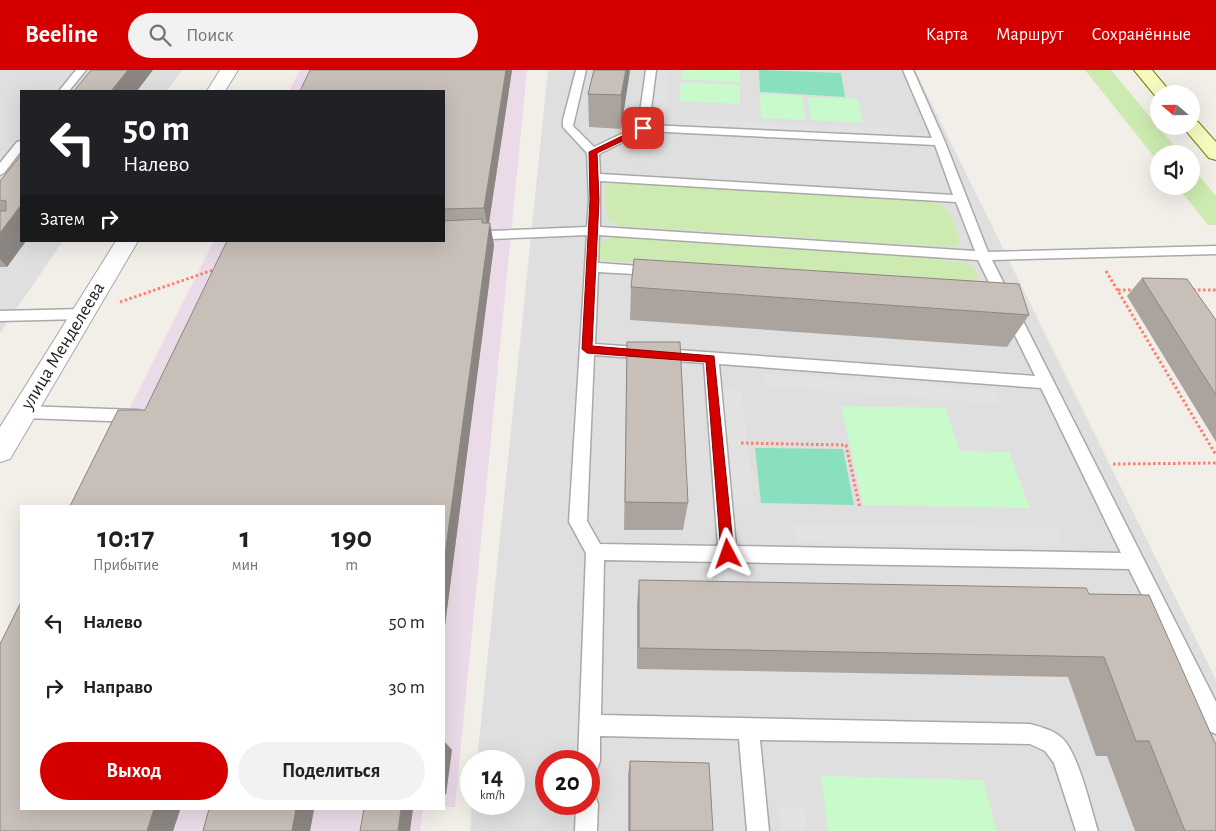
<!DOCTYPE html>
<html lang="ru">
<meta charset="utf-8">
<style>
body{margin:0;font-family:"Alegreya Sans",sans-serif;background:#f2f2f2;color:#202124;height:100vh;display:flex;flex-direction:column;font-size:19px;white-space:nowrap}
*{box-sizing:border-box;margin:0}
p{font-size:16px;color:#757577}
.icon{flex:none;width:28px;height:28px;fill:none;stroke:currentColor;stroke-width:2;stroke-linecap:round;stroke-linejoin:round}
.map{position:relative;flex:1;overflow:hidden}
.side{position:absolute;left:20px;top:435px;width:425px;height:305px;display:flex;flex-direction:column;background:#fff;border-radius:0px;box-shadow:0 5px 20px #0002}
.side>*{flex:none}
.banner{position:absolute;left:20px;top:20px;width:425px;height:152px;border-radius:0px;box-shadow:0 5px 20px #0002;background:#202124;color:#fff;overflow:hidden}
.needle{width:32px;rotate:290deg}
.fabs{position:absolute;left:1150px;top:15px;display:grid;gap:10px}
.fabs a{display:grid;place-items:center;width:50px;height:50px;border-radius:50%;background:#fff;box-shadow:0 5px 20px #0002;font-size:25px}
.speed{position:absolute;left:460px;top:680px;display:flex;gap:10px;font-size:25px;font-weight:700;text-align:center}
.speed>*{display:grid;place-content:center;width:65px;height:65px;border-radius:50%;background:#fff;box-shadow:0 5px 20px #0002;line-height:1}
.speed small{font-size:12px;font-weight:400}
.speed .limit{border:8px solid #d22;background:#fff;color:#111}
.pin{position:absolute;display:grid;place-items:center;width:42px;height:42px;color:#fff;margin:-21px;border-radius:10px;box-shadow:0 2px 8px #0006}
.me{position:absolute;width:55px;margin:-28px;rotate:356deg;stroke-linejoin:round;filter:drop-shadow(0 0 4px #0008)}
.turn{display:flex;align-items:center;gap:18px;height:105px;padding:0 20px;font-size:22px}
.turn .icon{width:65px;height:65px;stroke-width:2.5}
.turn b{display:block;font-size:35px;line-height:42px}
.then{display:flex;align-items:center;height:48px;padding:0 20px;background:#0003;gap:10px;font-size:19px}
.eta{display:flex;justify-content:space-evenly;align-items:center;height:85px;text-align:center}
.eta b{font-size:30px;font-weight:700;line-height:35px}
.cta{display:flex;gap:10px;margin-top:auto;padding:10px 20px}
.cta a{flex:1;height:58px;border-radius:30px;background:#d40000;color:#fff;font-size:20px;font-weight:700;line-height:58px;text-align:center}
.cta a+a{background:#f2f2f2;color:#202124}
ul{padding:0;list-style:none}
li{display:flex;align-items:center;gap:15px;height:65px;padding:0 20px}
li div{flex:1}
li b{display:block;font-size:19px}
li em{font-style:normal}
header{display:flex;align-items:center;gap:30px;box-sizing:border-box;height:70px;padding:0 25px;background:#d40000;color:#fff}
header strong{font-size:24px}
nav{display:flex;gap:28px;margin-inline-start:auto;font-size:18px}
.search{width:350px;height:45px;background:#f2f2f2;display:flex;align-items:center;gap:12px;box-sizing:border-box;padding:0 18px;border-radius:28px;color:#757577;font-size:19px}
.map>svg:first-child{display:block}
.residential{fill:#e0dfdf;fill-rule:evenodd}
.industrial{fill:#ebdbe8}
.grass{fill:#cdebb0}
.park{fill:#c8facc}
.pitch{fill:#88e0be}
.parking{fill:#e2e2e2}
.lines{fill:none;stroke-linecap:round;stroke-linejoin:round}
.service-casing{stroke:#a9a9a9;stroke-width:3}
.minor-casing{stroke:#a9a9a9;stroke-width:2}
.secondary-casing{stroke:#707d05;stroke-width:2}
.path{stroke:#fa8072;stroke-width:3;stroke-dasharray:2.5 2.5;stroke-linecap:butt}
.service{fill:#fff;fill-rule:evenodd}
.minor{fill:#fff;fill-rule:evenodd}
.secondary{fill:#f7fabf;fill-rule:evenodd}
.wall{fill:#aba49e}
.shaded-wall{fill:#8b8681}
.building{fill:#c7bfb8;stroke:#8b8681}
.route{fill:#d40000;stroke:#8a0000}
.labels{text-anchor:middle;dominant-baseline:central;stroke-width:4.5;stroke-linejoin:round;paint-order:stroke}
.street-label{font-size:19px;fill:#222;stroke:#fff}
</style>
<header>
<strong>Beeline</strong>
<div class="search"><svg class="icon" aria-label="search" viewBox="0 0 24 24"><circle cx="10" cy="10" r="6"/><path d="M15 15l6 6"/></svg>Поиск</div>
<nav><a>Карта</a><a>Маршрут</a><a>Сохранённые</a></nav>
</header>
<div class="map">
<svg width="1216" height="761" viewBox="0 0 1216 761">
<rect width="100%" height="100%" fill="#f2efe9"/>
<path class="residential" d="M0 0H182L167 21H21V171H63L0 263Z
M548 0H915L1216 610V761H470L472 734H514V691H477ZM546 691H589V734H546Z"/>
<path class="industrial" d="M300 0H527L455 737H444V436H80L214 171H444V21H289Z
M0 593 21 739H423L420 761H0Z"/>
<path class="grass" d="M1085 0H1111L1181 84H1159V93Z
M1191 96 1216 126V155H1208L1177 116H1191Z
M625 112 930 131C950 135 953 150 960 168L959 173 953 177 621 156 609 151C605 139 604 129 605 116Z
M614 167 942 189 971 195 979 207 976 212H934L599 190 598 177 604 171Z"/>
<path class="park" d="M682 0H740V12L681 9Z
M681 12 740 15V34L679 31Z
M760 24 802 26 805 50 761 48Z
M808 27 858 29 863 53 811 50Z
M841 336 945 338 960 381 1009 382 1030 438 863 435Z
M821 706 983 710 997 761H828Z"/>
<path class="pitch" d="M759 0 841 3 845 27 760 22Z
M755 378 843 379 854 435 761 433Z"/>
<path class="parking" d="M657 0H669L664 48 651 47Z
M692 49 906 59 908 66 691 56Z
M763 303 996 320 1000 334 764 316Z
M723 320H741L754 433H733Z
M792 453 1056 458 1063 476 795 472Z
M778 738H805L807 761H780Z"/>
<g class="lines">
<defs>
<path id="service" d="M76 0H86L69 21H59Z
M576 0H586L573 56 594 77 638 56 646 0H656L649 55 932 68 903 0H913L945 72 988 182 1216 176V184L992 190 1216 632V664L1209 661 1129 499 604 490 601 645 1030 654C1041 657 1053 660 1062 668 1078 682 1091 739 1098 761H1076L1054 693 1045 681 1030 674 760 670 769 761H747L739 669 600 666V691L597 699 589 702V691H578L586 483 569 452 587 165 444 171V163L587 157 589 130 587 83 563 57V50ZM645 61 935 75 953 125 600 104 599 84ZM600 111 956 132 975 181 600 157ZM599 165 978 190 1035 306 595 274 598 202 653 205 658 204 660 201 658 198 653 197 598 193ZM594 285 704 293 718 476 600 474 587 451ZM719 294 1041 318 1121 483 736 476Z
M21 71V81L4 103 0 105V93L17 72Z
M82 239 87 240 89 244 87 248 82 249 0 251V241Z
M24 336 137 340 143 342 145 346 143 350 137 352 24 348 18 346 16 342 18 338Z
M589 724 595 726 598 734 597 761H575L576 734H589Z"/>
<path id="minor" d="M220 0H238L225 21H207Z
M116 171H138L10 389 0 392V357Z"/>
<path id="secondary" d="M1134 0H1152L1172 24H1159V28H1157Z
M1191 50 1198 52 1216 72V90L1209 88 1182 56H1191Z"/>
</defs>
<use href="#service" class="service-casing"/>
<use href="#minor" class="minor-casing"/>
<use href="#secondary" class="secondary-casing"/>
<path class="path" d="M1106 201 1216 385
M1118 220H1136
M1193 220H1216
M120 232 216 199
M741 373 846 375 860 438
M1113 394 1216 393"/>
<use href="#service" class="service"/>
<use href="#minor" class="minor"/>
<use href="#secondary" class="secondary"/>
</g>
<path class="wall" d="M310 0H512L489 153 494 175 444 563V436L145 340 444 171V21Z
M594 0H630L621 59 589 57 588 24Z
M0 111 21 171H26L7 197H0Z
M1142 208 1216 250V372L1127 226Z
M631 217 1029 245 1007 277 630 250Z
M627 272 688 433 683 460H624Z
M639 510 1089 524 1216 761H1135L1107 686H1096L1068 607 637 599V534Z
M630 691 713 761H628V705Z
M21 739H314L310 761H203L209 740H180L173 761Z"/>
<path class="shaded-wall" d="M128 0H153L137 21H111Z
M506 0H512L488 159 484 138Z
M626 0H630L621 59V25Z
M21 135V171H26L7 197 0 189V163Z
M490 153 494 175 444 563V492Z
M444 671 452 680 446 725 444 722Z
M154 739H174L180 740 173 761H147Z
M296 739H314L310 761H292Z
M401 739H413L410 761H398Z"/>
<path class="building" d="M91 0H128L111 21H74Z
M310 0H506L484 138 444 139V21H300Z
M594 0H626L621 25 588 24Z
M21 85V135L0 163V141H6V131L0 130V111Z
M482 149V153H490L444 492V436H70L118 340H145L227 171H444V151Z
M634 189 1019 214 1029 245 631 217Z
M1142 208 1187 209 1216 250V325Z
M627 272H680L688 433 625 432Z
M639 510 1086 518 1089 524 1149 525 1215 673H1216V761H1185L1149 671H1136L1104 587 639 578Z
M21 532V739H154L147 761H0V574Z
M630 691 709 693 713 761H630Z
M209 739H296L292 761H203Z
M364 739H401L398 761H360Z"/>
<path class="route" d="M643 56 647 58 646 60 597 83 599 130 592 276 714 286 734 484 732 488 728 490 723 488 721 484 706 292 587 283 582 279 590 130 589 82Z"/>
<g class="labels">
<g class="street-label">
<text transform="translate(63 276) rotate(-59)">улица Менделеева</text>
</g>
</g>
</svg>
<div class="fabs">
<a><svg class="needle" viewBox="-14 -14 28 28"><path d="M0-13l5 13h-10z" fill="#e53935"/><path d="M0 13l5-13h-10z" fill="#757577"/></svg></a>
<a><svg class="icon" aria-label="sound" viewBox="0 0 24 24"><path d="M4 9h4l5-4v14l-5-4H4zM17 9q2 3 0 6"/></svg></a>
</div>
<div class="speed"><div>14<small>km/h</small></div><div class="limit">20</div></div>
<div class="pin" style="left:643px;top:58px;background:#d93025"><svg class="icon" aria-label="arrive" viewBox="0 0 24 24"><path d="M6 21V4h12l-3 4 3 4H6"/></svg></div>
<svg class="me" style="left:728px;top:484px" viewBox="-20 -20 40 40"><path d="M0-17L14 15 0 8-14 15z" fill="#d40000" stroke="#fff" stroke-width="4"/></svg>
<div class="banner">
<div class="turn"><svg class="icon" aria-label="left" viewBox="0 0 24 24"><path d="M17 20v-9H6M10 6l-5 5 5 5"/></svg><div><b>50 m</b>Налево</div></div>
<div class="then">Затем<svg class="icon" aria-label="right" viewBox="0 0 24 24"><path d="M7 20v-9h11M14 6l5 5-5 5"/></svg></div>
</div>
<section class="side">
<div class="eta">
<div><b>10:17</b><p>Прибытие</p></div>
<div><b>1</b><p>мин</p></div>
<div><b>190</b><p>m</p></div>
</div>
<ul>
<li><svg class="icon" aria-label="left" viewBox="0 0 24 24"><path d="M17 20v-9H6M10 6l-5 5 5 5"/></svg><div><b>Налево</b></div><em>50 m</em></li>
<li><svg class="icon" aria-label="right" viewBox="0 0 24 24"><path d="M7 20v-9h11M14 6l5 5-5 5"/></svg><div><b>Направо</b></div><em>30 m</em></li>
</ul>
<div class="cta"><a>Выход</a><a>Поделиться</a></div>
</section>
</div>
